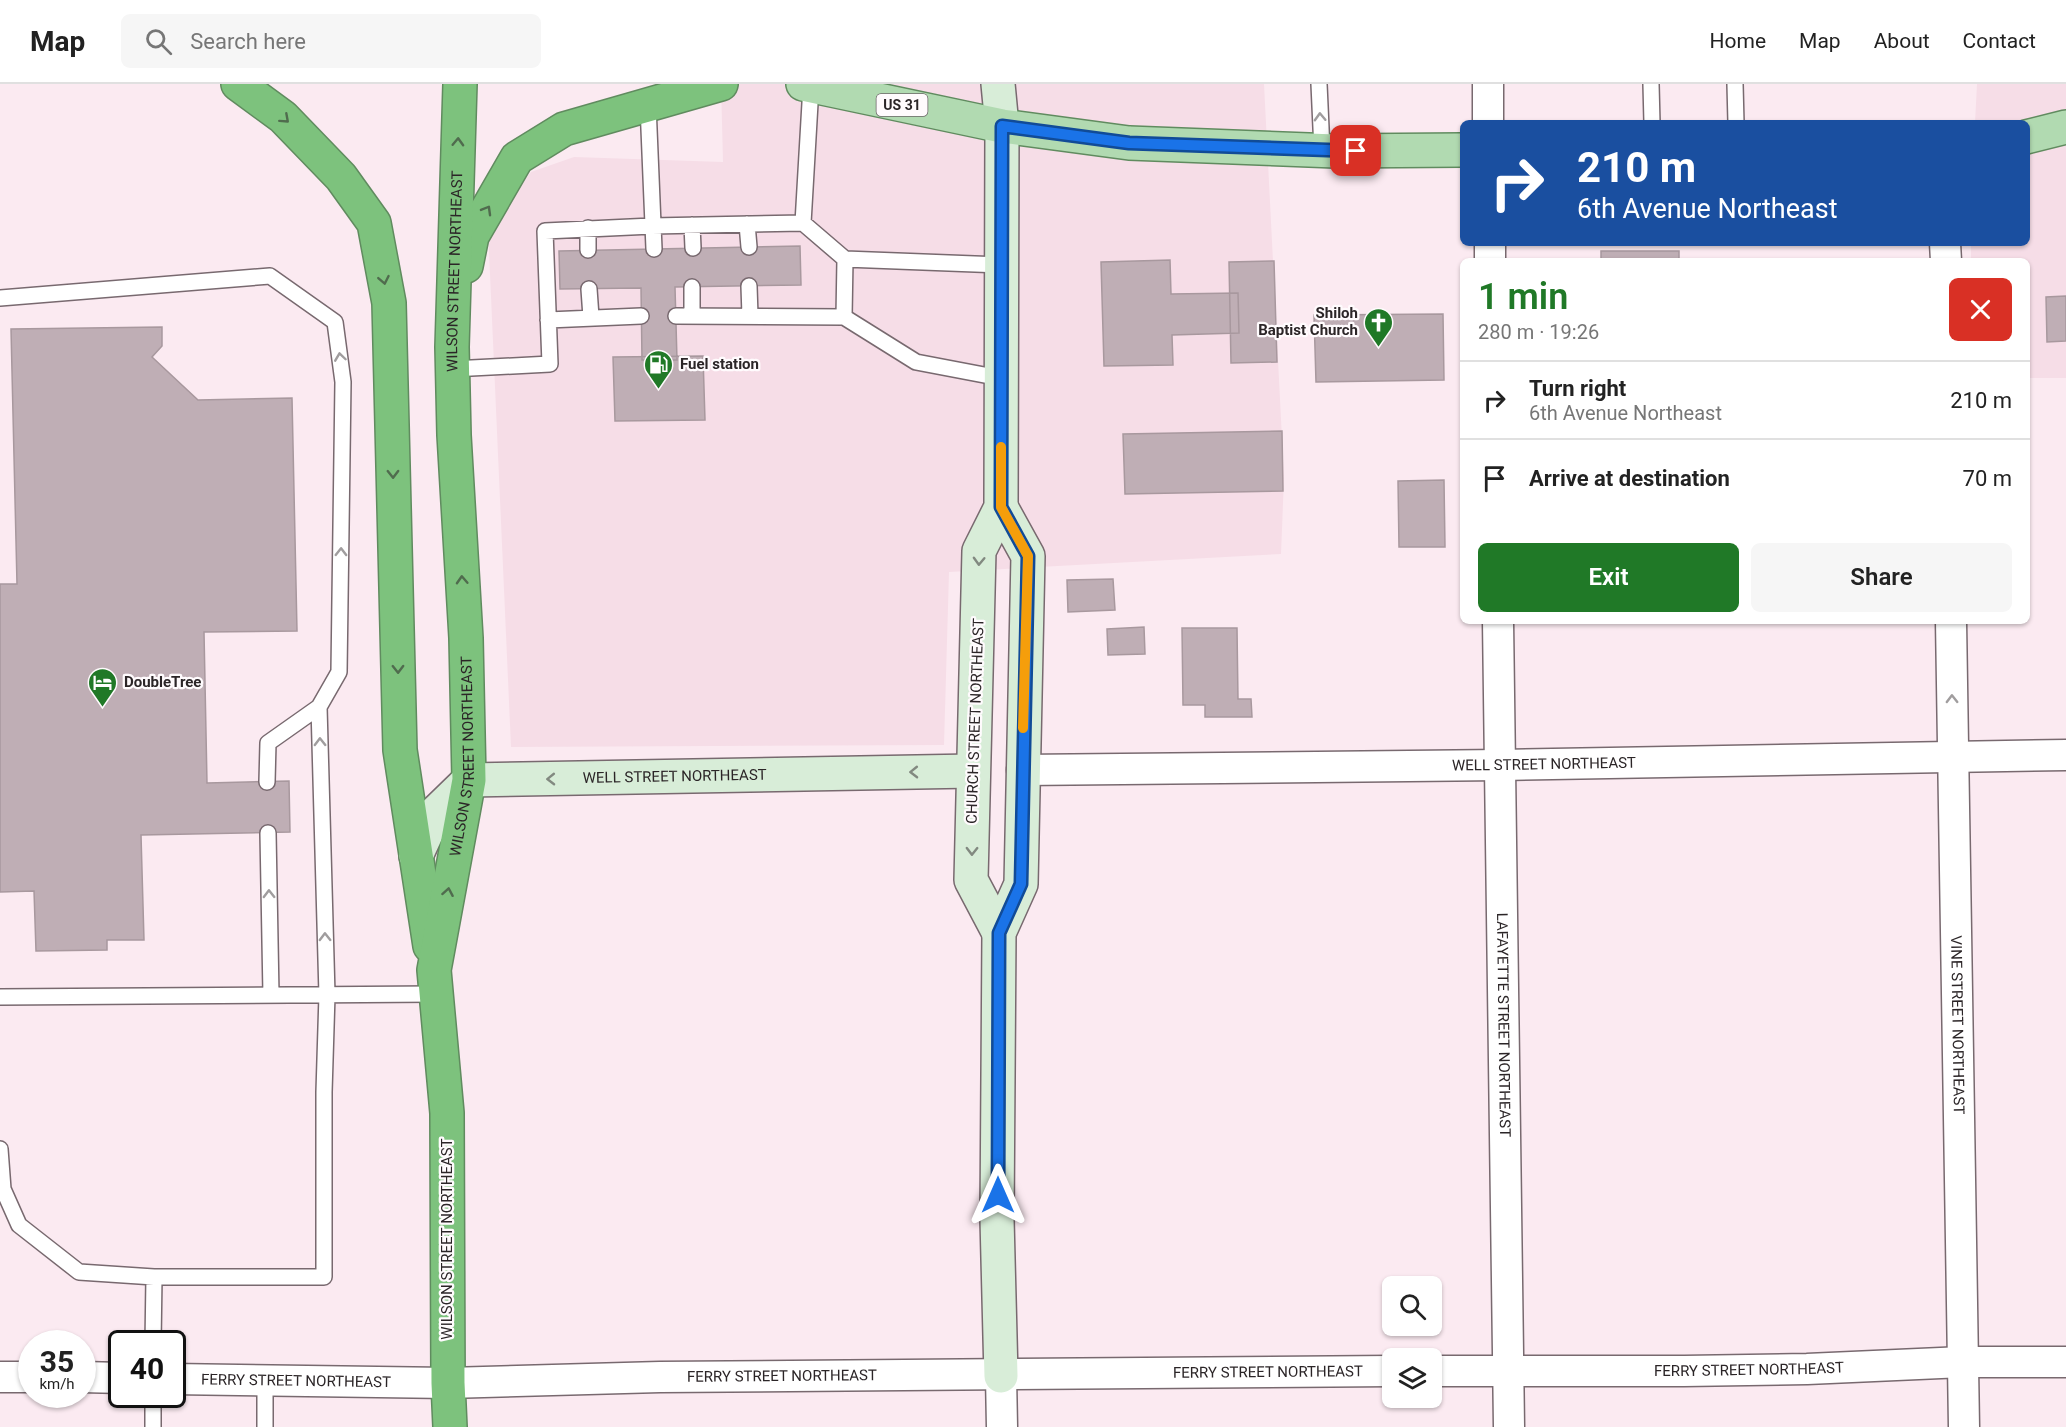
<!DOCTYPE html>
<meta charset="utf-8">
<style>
body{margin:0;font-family:Roboto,sans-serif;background:#f6f6f6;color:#222;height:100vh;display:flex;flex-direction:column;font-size:22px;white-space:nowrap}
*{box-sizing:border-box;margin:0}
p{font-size:20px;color:#767676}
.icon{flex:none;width:33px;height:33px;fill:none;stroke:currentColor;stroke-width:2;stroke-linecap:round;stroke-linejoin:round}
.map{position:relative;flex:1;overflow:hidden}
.panel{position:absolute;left:1460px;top:174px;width:570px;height:366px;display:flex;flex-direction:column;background:#fff;border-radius:9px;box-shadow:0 2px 4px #0004}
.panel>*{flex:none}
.guide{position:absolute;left:1460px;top:36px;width:570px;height:126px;border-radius:9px;box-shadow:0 2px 4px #0004;background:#1a4fa0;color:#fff;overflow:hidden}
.tools{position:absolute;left:1382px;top:1192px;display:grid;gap:12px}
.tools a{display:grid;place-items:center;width:60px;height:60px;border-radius:9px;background:#fff;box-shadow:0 2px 4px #0004;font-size:30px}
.speed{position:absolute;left:18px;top:1246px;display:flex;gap:12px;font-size:30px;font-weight:700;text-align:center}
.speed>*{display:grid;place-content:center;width:78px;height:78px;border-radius:50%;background:#fff;box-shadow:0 2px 4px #0004;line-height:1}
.speed small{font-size:15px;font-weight:400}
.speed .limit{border:3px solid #111;border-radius:9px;background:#fff;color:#111}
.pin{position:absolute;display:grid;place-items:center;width:51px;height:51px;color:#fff;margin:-26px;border-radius:12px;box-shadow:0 3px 9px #0006}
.me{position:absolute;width:66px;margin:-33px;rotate:0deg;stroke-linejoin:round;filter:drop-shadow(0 0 4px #0008)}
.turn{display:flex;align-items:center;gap:21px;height:126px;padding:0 18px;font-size:27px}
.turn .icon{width:78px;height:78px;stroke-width:2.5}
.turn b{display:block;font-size:42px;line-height:51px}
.round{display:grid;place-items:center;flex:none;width:63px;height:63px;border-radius:9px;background:#f6f6f6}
.head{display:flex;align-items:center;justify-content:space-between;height:102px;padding:0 18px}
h1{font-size:36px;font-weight:600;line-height:45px;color:#207927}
.primary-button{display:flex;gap:12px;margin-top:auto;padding:12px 18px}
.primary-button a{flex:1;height:69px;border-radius:9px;background:#207927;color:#fff;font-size:24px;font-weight:600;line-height:69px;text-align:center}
.primary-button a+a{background:#f6f6f6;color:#222}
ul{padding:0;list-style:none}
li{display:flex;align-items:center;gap:18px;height:78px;padding:0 18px;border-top:2px solid #e0e0e0}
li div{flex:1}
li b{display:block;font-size:22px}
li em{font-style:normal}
header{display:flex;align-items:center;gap:36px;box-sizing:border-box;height:84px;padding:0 30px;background:#fff;border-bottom:2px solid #e0e0e0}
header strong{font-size:28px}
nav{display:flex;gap:33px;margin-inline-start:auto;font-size:21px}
.search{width:420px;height:54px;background:#f6f6f6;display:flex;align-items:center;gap:15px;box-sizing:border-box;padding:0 21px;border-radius:9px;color:#767676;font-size:22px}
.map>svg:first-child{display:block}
.built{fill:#f6dde7}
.building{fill:#bfaeb5;stroke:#a8989e;stroke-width:1.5}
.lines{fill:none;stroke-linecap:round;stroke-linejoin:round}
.lane-casing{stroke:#78696f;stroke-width:18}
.street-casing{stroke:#78696f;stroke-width:33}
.secondary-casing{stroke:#78696f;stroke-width:36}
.primary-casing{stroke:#608b5f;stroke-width:36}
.highway-casing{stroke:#608b5f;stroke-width:36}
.lane{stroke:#fff;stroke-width:15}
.street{stroke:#fff;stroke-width:30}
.secondary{stroke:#d8edd8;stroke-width:33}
.primary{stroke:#b1dab1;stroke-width:33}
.highway{stroke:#7dc27d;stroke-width:33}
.oneway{stroke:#a09d9e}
.oneway2{stroke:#506c4e}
.oneway3{stroke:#828980}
.route-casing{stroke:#114b97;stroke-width:15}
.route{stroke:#1a73e8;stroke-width:10}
.slow{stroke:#f59e0b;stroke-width:10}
.labels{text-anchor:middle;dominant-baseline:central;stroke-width:4.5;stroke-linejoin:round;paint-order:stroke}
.shield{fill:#fffbfd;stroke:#6b6567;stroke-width:1.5}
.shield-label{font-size:14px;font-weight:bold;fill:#2b2527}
.street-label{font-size:15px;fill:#2b2527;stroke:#fffbfd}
.poi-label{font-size:15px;font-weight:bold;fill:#2b2527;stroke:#fffbfd;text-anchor:start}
</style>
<header>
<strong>Map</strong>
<div class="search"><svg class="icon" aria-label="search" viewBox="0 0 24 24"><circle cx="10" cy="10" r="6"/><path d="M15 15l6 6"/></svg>Search here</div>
<nav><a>Home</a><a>Map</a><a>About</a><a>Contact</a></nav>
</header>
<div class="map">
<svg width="2066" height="1343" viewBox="0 0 2066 1343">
<rect width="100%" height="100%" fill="#fbeaf1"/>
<path class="built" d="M721 0H1264L1284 394 1281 470 949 488 944 661 511 663 488 145 531 88 574 73 723 78Z
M1977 0H2066V294H2027L2026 177H1971V159H2026V39H1975Z"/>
<path class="building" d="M800 162 801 201 675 203 677 276H642L641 204 560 205 559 167Z
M1601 167H1679V177H1601Z
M1170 176 1171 210 1238 209 1239 249 1172 251 1173 281 1104 282 1101 178Z
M1274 177 1277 278 1231 279 1229 178Z
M2066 212V257L2047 258 2046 213Z
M1443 230 1444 296 1316 298 1314 231Z
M162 243V262L152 273 198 316 292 314 297 547 204 548 207 699 289 697 290 748 141 751 144 856H107V866L36 867 34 807 0 808V500H17L11 245Z
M703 272 705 336 615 337 613 273Z
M1282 347 1283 407 1125 410 1123 350Z
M1444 396 1445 463H1399L1398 397Z
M1113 495 1115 526 1068 528 1067 496Z
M1144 543 1145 570 1108 571 1107 545Z
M1182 544H1237L1238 615H1251L1252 633H1205V621H1183Z"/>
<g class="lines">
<defs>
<path id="lane" d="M1319 0 1322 66
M1651 0 1652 39
M1735 0 1736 39
M811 2 803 139 845 175 844 233
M648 21 654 165
M747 140 749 163
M692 141 693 164
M588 166V144
M845 175 1001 181
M749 202 750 232
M589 205 591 233
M0 214 270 192 335 238 343 298 339 588 319 623 327 911 324 1008V1193H154
M676 232 844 233 916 278 1000 294
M692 232V203
M548 236 641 232
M452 285 550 280 545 147 652 142 803 139
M267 698 268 659 319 623
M268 749 271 911
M0 913 436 910
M0 1065 3 1105 19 1141 79 1188 154 1193 153 1260
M265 1297V1343
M153 1311V1343"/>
<g id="street">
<path d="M1488 0V39"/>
<path d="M1490 159V177"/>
<path d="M1945 159 1946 177"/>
<path id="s1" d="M1498 537 1509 1343"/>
<path id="s2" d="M1951 537 1964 1343"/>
<path id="s3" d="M1022 686 1501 681 2066 671"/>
<path id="s4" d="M1431 1287H1684L1807 1285 1963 1278H2066"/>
<path d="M1001 1292 1002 1343"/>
<path d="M0 1293H32"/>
<path d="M82 1293 122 1294"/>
<path id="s5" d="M172 1295 448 1299 660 1293 1392 1287"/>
</g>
<g id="secondary">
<path d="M998 0 1002 42 1001 423 979 467 971 796 999 849"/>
<path d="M1001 423 1028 472 1021 800 999 849 997 1135 1001 1292"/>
<path id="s6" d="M416 772 436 728 469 696 973 687"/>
</g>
<path id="primary" d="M803 0 1002 42 1129 59 1335 67 1462 66
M2026 53 2066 43"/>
<g id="highway">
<path d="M238 0 283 33 341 93 374 139 389 219 400 666 430 862"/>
<path d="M466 182 472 152 517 74 564 45 721 0"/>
<path id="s7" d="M450 1343 448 1299 447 1029 434 886 469 696 466 554 454 351 452 263 460 0"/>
</g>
</defs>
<use href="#lane" class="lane-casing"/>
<use href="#street" class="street-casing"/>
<use href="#secondary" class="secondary-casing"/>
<use href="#primary" class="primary-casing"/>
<use href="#highway" class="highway-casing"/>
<use href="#lane" class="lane"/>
<use href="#street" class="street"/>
<use href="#secondary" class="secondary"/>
<use href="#primary" class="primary"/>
<use href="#highway" class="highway"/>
</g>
<defs><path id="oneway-chevron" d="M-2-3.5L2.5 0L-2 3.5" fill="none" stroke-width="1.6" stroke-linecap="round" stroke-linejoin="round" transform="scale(1.5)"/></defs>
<g class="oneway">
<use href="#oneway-chevron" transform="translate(1320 33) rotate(-92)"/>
<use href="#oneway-chevron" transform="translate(340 273) rotate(-98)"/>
<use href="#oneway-chevron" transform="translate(341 468) rotate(-89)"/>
<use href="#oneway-chevron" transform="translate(1952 615) rotate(-91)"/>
<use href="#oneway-chevron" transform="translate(320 658) rotate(-91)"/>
<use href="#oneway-chevron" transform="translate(269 810) rotate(-91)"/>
<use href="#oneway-chevron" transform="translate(325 853) rotate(-91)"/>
</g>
<g class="oneway2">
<use href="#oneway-chevron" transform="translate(285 35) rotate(42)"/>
<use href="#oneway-chevron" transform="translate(458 58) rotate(-88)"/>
<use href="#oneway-chevron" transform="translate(487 126) rotate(-60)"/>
<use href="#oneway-chevron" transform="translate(384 196) rotate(79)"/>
<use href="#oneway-chevron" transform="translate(393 390) rotate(89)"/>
<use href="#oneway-chevron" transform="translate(462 496) rotate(-93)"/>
<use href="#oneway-chevron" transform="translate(398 585) rotate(89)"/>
<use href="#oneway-chevron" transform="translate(448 808) rotate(-80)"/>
</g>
<g class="oneway3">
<use href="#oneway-chevron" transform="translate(979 477) rotate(92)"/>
<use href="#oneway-chevron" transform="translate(914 688) rotate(179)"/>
<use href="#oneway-chevron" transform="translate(551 695) rotate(179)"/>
<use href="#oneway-chevron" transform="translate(972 767) rotate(91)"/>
</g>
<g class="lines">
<defs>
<path id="route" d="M998 1111 999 849 1021 800 1028 472 1001 423 1002 42 1129 59 1356 67"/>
</defs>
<use href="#route" class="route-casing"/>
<use href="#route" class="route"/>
<path class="slow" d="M1001 363V423L1028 472 1023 644"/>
</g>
<defs>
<symbol id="church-pin" viewBox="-11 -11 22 30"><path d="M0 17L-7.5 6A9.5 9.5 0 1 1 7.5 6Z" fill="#207927" stroke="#fffbfd"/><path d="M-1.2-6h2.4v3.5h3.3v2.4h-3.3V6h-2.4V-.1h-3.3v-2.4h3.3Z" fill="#fff"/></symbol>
<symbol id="fuel-pin" viewBox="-11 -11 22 30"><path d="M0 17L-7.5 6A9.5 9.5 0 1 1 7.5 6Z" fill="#207927" stroke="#fffbfd"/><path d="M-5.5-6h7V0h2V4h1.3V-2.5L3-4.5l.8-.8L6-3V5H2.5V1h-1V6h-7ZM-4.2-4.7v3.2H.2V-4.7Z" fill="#fff"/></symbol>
<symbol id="hotel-pin" viewBox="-11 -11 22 30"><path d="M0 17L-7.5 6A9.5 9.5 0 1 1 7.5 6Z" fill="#207927" stroke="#fffbfd"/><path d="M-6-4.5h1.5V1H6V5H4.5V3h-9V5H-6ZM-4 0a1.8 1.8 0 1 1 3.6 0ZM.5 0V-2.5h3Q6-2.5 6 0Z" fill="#fff"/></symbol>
</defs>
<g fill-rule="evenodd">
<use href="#church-pin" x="1362" y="222" width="33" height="45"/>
<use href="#fuel-pin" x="642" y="264" width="33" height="45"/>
<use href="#hotel-pin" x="86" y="582" width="33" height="45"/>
</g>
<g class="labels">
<rect class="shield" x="876.5" y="10" width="51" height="22" rx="4.5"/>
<g class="shield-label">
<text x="902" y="21">US 31</text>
</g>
<g class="street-label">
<text stroke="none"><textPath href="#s7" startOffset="1160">WILSON STREET NORTHEAST</textPath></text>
<text transform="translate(975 637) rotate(-88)">CHURCH STREET NORTHEAST</text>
<text stroke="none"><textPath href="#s7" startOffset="674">WILSON STREET NORTHEAST</textPath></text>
<text stroke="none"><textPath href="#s3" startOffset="522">WELL STREET NORTHEAST</textPath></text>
<text stroke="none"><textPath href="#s6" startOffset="300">WELL STREET NORTHEAST</textPath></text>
<text stroke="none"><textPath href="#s1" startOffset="404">LAFAYETTE STREET NORTHEAST</textPath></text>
<text stroke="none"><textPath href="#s2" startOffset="404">VINE STREET NORTHEAST</textPath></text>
<text transform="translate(447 1155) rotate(-90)">WILSON STREET NORTHEAST</text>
<text stroke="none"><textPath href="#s4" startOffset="318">FERRY STREET NORTHEAST</textPath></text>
<text stroke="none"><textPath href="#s5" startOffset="1096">FERRY STREET NORTHEAST</textPath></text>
<text stroke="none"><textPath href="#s5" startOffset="610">FERRY STREET NORTHEAST</textPath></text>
<text stroke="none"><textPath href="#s5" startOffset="124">FERRY STREET NORTHEAST</textPath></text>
</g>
<g class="poi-label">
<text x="1358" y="229" text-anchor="end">Shiloh<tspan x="1358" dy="17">Baptist Church</tspan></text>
<text x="680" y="280">Fuel station</text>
<text x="124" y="598">DoubleTree</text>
</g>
</g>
</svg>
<div class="tools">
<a><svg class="icon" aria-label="search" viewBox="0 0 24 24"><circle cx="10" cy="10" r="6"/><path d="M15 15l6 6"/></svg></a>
<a><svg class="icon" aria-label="layers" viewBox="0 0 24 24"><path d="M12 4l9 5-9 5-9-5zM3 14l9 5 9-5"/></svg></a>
</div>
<div class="speed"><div>35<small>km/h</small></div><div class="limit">40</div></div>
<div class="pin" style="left:1356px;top:67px;background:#d93025"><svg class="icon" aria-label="arrive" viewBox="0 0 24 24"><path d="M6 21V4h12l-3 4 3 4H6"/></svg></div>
<svg class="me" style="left:998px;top:1111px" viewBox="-20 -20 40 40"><path d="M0-17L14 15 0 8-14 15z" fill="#1a73e8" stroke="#fff" stroke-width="4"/></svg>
<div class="guide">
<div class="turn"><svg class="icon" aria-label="right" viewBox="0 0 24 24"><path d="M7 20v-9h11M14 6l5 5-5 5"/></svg><div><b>210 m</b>6th Avenue Northeast</div></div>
</div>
<section class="panel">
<div class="head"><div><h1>1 min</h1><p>280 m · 19:26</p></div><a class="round" style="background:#d93025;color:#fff"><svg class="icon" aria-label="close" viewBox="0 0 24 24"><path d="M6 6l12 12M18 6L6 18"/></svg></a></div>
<ul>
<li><svg class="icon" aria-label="right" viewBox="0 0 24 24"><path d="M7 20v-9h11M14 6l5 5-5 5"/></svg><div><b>Turn right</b><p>6th Avenue Northeast</p></div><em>210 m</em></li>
<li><svg class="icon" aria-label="arrive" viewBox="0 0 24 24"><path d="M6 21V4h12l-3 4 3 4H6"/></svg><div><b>Arrive at destination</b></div><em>70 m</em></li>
</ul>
<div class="primary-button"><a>Exit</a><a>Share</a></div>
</section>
</div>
